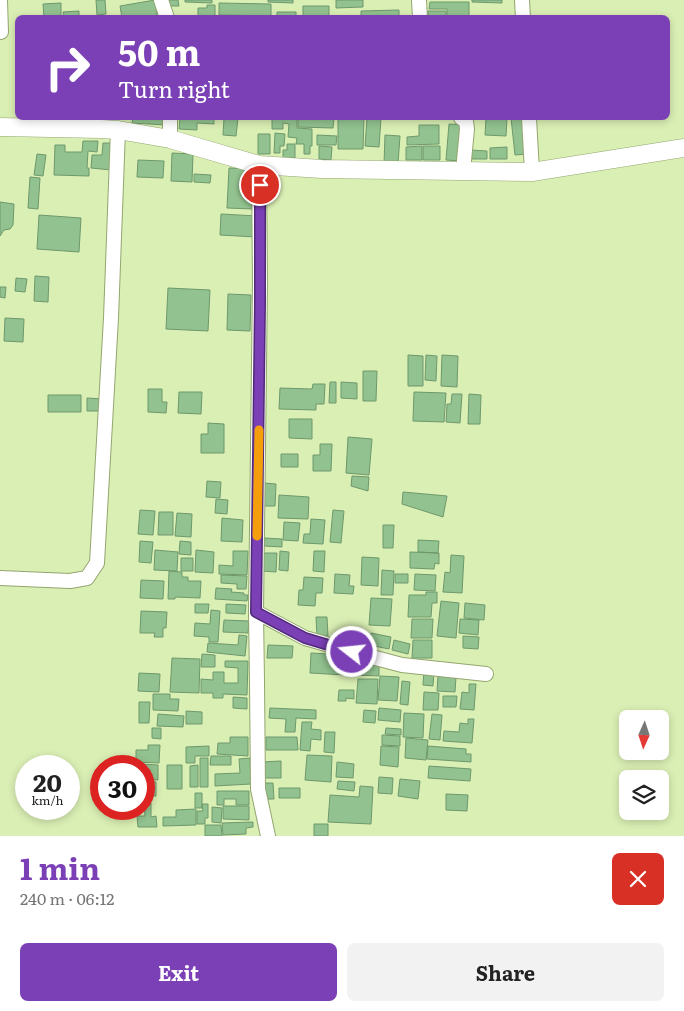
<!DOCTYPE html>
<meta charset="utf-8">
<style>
body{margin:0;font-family:Literata,serif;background:#f2f2f2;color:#222;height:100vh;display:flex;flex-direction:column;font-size:19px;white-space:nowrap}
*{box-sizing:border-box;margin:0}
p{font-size:16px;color:#767676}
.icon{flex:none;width:28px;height:28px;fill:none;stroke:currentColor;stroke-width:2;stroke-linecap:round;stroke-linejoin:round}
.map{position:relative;height:836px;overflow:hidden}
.side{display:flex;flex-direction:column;background:#fff;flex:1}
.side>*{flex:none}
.guide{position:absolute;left:15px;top:15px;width:655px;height:105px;border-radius:8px;box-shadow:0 2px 8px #0003;background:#7b40b6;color:#fff;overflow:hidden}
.needle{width:32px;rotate:183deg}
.tools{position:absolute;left:619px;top:710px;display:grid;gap:10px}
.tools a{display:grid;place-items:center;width:50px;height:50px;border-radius:8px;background:#fff;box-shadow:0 2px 8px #0003;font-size:25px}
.speed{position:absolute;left:15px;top:755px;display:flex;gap:10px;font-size:25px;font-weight:700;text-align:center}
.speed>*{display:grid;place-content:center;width:65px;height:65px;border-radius:50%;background:#fff;box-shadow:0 2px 8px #0003;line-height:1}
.speed small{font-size:12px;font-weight:400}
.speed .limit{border:8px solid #d22;background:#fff;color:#111}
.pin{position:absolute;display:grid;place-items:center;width:42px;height:42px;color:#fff;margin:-21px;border:2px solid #fff;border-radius:50%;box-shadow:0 1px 5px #0007}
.me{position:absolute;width:55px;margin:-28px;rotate:286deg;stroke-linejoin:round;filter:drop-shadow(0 0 4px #0008)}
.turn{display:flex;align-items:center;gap:18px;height:105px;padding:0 20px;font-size:22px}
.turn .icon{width:65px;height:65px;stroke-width:2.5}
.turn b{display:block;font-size:35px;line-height:42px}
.round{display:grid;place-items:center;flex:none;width:52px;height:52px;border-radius:8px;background:#f2f2f2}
.headline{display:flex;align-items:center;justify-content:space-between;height:85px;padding:0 20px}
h1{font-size:30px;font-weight:700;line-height:38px;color:#7b40b6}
.button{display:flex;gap:10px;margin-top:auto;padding:10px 20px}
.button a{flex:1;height:58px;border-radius:8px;background:#7b40b6;color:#fff;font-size:20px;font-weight:700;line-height:58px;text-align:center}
.button a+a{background:#f2f2f2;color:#222}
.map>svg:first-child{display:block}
.building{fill:#92c28f;stroke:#6e986c}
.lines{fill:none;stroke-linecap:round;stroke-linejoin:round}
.minor-casing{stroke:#93a66f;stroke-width:16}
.tertiary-casing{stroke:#93a66f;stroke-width:19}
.minor{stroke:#fff;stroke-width:14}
.tertiary{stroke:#fff;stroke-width:18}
.route-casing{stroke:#502a76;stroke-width:12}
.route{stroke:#7b40b6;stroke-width:9}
.slow{stroke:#f59e0b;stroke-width:9}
</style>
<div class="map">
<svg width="684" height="836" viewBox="0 0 684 836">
<rect width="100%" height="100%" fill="#daefb4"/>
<path class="building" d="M96 0H105L106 14 97 15Z
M155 0 157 15 145 18H122L120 6Z
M169 0H178L179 6H169Z
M185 0H212V3L185 2Z
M268 0H293V3L268 2Z
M336 0H363V7L336 8Z
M472 0H502V3L472 2Z
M430 2H469V18H447V9H429Z
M61 3V18H44L43 4Z
M219 3 271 4V16L219 15Z
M207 5H215V18H198V8H207Z
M303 6H329V16H303Z
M399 10V18H361V11Z
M79 11V18H64L63 12Z
M428 11H446V18H428Z
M277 12H296V18H277Z
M133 118H166V125L132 123Z
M180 118H214V124L197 123V130L179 129Z
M224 118H238L236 136 223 135Z
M272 118H297V128L312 129V146H310V154H304V144H296L297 138 288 137 289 124 283 123V129H272Z
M298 118H334L333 128 298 127Z
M338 118H364L363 149H338Z
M367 118H381L379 147 365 146Z
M486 118H507L506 136 485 135Z
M511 118H525L528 154 515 155Z
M449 124 464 125 461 161 446 160Z
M419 125H439V144L407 145V137L419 136Z
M275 133 285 134 284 146H280V153H274Z
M258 134H270V154H258Z
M317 135 337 136 336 145H317Z
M385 135 400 136 398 164H384Z
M83 141H98L97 152 88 151 87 168H89V176L54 175 55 145H65V152H82Z
M103 143H112L111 170 91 168 92 155H102Z
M287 144H295V158H283V150H287Z
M319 146 332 147 331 160 319 159Z
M422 146V160H406V147Z
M423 146H440V160H423Z
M507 147V159H490V148Z
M470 150 487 151V159H470Z
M172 153 193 154 192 182 171 181Z
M37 154 46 155 43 176 34 175Z
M138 160 164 161 163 178 137 177Z
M229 168 255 169 253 209 227 208Z
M194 174 211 175 210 183 194 182Z
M30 177 40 178 38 209 28 208Z
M0 202 14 204 13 225 10 229 4 230 0 236Z
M221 214 257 216 256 237 220 235Z
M39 215 81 218 79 252 37 249Z
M35 276 49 277 48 302 34 301Z
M16 278 27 279 25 292 15 291Z
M0 287H6L5 298 0 297Z
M168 288 210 290 208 331 166 329Z
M228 294 251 295 250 331 227 330Z
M5 318 24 319 23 342 4 341Z
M408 355 423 356V386H408Z
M426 355 437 356 436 381 425 380Z
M442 355 458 356 457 387 441 386Z
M363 371H377L376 401H363Z
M330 382H336V403H329Z
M341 382 357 383V399L341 398Z
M313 384H325L324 404H316V410L279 409 280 388 312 389Z
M148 389H162V402H167L166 413 148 412Z
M179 392H202L201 414 178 413Z
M414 392 446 393 444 422 413 421Z
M452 394H462L460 423 446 422 447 404H451Z
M469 394 481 395 480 424H468Z
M48 395H81V412H48Z
M87 398 103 399 102 411H87Z
M289 419H312V439L289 438Z
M208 423 224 424V453H201V434H208Z
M348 437 372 439 369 475 346 473Z
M320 444H332L331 471H313V455H320Z
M281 454H298V467H281Z
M352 476 369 477 368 491 351 486Z
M207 481 221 482 220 498 206 497Z
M264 483 276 484 275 506H263Z
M403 492 447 496 443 517 402 504Z
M279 495 309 497 308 519 278 518Z
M216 499 228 500 227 514 215 513Z
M140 510 155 511 153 535 138 534Z
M333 510 344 511 341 543 330 542Z
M159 512H173V535H158Z
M177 513 192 514 191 537 175 536Z
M222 518 243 520 242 542 221 541Z
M311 519 325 520 323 544 303 543 304 534H310Z
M284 522 300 523 298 541 283 540Z
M383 525H394L393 548H383Z
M265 538 282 539V547L264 546Z
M418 540 439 541 438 553 418 552Z
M140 541 153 542 151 563 139 562Z
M180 541 191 542V555L179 554Z
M155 550 178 552 177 571 154 570Z
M196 550 214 552 213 573 195 572Z
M233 551H248L247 575 219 574V565L233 566Z
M280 551 289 552 288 571 279 570Z
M314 551H325L324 572 313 571Z
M410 552 439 553V564L435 563 434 569 410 568Z
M262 553H277L276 572 262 571Z
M451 555 464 556 462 593 443 592 445 572 450 573Z
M362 557 379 558 378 586 361 585Z
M181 558H193V571H181Z
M382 570 394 571 393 595H381Z
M169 571 182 572V577H188V581H201L200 598 175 597V599H168Z
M335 574 350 575 349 586H354L353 594 334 593Z
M395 574H408V583H395Z
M415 574 436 575 435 591 414 590Z
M221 575 247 576 246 589H237V584L221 583Z
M304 577 323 578 322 593H316L315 606 298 605 299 590H303Z
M141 580 164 581 163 599 140 598Z
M216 588 232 589 231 592 244 593V595H248L247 601 215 599Z
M426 592H437V603H432L431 617H408L409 595H426Z
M371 598 392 599 390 626 369 625Z
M441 601 459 603 456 638 437 636Z
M465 603 485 605 484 620 464 618Z
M195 604H209L208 613H195Z
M226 604 246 605 245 614 226 613Z
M211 610 220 611 218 642H209V637L194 636 195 623 210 624Z
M141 611 167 612 166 628H163V637H154L155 633H140Z
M316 617H327L328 636H317Z
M412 619H433L432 638H411Z
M460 619 479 620 478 635 459 633Z
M224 620 249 621 248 633 223 632Z
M371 633 391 637 389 649 369 645Z
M239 635 247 636 245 656 207 652 208 643 238 645Z
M463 636 479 637 478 649 463 648Z
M394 640 410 644 408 654 392 650Z
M413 640H432V658H412Z
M268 645 293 646 292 658H267Z
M311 653 346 655 345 675 310 673Z
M202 654 215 655V667H201Z
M172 658 200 659 199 693 170 692Z
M225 661H248L247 695 223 694V698H213V693H201V679L213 680V672H224V683H238V668L225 667Z
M354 662 379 664V676L354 675Z
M424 670 434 671 433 686 423 685Z
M139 673 160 674 159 692 138 691Z
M380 676 399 677 397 701 378 700Z
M438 676 456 677 455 692 437 691Z
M358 679H378L377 704 356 703Z
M402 681 410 682 408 705 400 704Z
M469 684H476L474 710 460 709 462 692 469 693Z
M339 690H354V699L346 698V701H338Z
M424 692 439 693 438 710H423Z
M153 694H170V699H179L178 711 153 710Z
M443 696H457L456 707H443Z
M233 697 247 698V709L233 708Z
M139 702H150L149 723H139Z
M270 708 316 710V719L296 718 295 732H285L286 719 269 718Z
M379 708 401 710 400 722 378 720Z
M364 710 376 711 375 723 363 722Z
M186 711 202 712V724H186Z
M404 713 424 714 423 738 403 737Z
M158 714 184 716 183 727 157 726Z
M432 714 442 715 440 740 429 739Z
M468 719H474L472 743 443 741 444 731 459 732 460 723 468 724Z
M302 722H312L311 729 321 730V740L311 739 310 751 300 750Z
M152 728H161V739L152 738Z
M386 728 401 729V735L385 734Z
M325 732H335L334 753 324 752Z
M382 735 400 736V746L382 745Z
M230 737H248V756L217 754 218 743H230Z
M266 737H297L298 750H266Z
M406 738 428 740 426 760 405 758Z
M148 745H160L159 763 136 762V750H148Z
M209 746V756H195V763H186V747Z
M381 746 399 747 398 767 380 765Z
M428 746 466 749V754H471V762L427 759Z
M307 755 332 756 331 782 305 780Z
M211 756H231V765H210Z
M200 758H208V787H200Z
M250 758 251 784 215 786V774L240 773 239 759Z
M281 761V778H261V762Z
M337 762 354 764 353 778 336 777Z
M140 764 158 765V780L144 779V766H140Z
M167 765H182V789H167Z
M198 765V787H190V766Z
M429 766 471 769 470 781 428 778Z
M379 777 393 778 392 794 378 793Z
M400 779 420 781 418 799 398 796Z
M144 781 156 782V796H144Z
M338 781 355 782 354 791 337 789Z
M263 783H273L274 799H263Z
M360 786 373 787 371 824 328 822 330 795 359 797Z
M279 788H300V798H279Z
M217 791H249V805H236V799H224V805H217Z
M195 793H202V808H195Z
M446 794 468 795 467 811 446 810Z
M144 803H151V817L156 816 157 827H138L137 816H145Z
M202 804H208V818H205V824H197V811H203Z
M223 806H249V820L223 819Z
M212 807 222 808 221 823 212 822Z
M196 809V825L163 826V817H176V810Z
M253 822V827L246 828V834L223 835 222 823Z
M314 824H328V836H314Z
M205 825H221L222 836H205Z"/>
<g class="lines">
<defs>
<path id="minor" d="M0 0 1 32
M161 0 167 18
M419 0 420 18
M522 0 523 18
M461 118 466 121 467 129 463 171
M529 118 532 172
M170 139V118
M259 165 260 284 256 612 257 681 258 789 268 836
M0 578 70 581 87 578 97 563 111 318 118 130
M256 612 305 638 368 656 402 665 486 674"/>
<path id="tertiary" d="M0 127 101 129 118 130 170 139 259 165 322 169 532 172 684 148"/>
</defs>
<use href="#minor" class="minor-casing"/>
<use href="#tertiary" class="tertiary-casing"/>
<use href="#minor" class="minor"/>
<use href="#tertiary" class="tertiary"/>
</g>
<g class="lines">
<defs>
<path id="route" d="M260 185V303L256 612 305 638 352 652"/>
</defs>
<use href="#route" class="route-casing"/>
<use href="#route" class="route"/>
<path class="slow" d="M257 536 259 430"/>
</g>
</svg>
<div class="tools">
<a><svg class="needle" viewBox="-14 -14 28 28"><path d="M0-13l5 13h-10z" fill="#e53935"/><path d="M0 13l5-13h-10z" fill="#767676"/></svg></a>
<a><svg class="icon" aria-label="layers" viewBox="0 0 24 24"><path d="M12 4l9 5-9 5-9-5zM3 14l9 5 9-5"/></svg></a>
</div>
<div class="speed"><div>20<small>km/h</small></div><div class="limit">30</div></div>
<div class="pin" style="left:260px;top:185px;background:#d93025"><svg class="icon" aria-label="arrive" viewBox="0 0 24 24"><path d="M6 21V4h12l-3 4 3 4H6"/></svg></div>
<svg class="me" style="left:352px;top:652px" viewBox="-20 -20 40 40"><circle r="17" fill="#7b40b6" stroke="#fff" stroke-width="3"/><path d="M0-11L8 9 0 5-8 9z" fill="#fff"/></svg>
<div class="guide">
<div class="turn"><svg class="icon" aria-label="right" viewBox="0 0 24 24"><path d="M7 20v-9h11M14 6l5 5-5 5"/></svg><div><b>50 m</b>Turn right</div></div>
</div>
</div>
<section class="side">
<div class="headline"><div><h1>1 min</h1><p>240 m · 06:12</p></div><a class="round" style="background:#d93025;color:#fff"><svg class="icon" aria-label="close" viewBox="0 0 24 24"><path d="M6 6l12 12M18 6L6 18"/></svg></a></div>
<div class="button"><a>Exit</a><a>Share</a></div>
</section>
